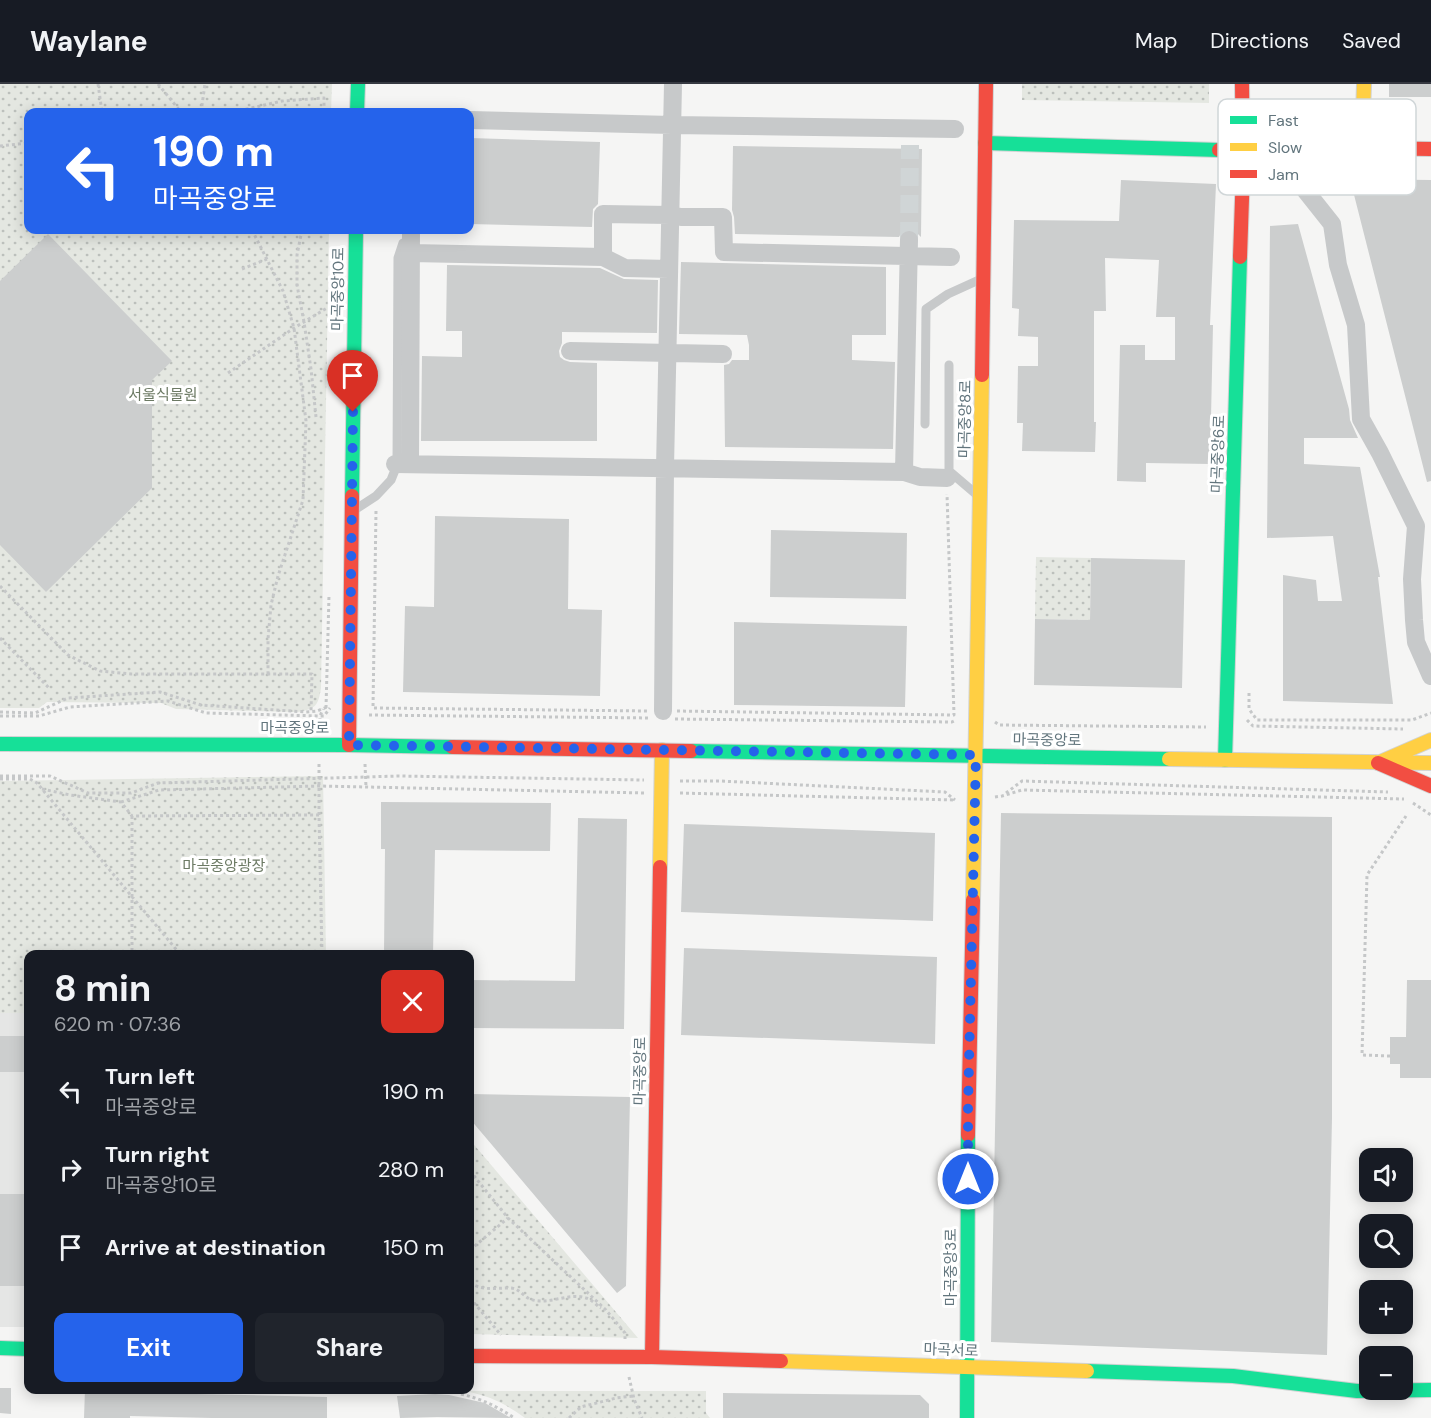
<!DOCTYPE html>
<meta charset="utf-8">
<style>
body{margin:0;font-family:"DM Sans","Noto Sans KR",sans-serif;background:#20242c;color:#f1f3f6;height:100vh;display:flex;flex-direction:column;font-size:22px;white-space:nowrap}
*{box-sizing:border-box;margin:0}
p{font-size:20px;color:#9ea1a6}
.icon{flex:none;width:33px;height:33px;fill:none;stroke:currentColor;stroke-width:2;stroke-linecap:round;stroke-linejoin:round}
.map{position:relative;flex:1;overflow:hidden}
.side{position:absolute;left:24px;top:866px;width:450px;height:444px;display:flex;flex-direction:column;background:#171b24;border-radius:12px;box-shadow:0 3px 15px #0003}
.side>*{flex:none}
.top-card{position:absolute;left:24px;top:24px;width:450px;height:126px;border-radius:12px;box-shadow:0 3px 15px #0003;background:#2563eb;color:#fff;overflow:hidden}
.controls{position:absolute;left:1359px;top:1064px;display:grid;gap:12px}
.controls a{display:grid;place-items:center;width:54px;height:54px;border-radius:12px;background:#171b24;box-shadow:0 3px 15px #0003;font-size:30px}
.pin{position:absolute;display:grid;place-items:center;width:51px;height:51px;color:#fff;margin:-62px -26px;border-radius:50% 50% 50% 0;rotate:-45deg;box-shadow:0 0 6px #0007}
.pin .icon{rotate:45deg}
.me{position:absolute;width:66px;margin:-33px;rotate:0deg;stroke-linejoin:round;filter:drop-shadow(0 0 4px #0008)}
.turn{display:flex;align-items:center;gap:21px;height:126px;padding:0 30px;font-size:27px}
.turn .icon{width:78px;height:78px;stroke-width:2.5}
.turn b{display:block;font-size:42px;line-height:51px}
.round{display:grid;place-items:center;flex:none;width:63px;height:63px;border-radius:12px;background:#20242c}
.summary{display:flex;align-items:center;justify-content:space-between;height:102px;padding:0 30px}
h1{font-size:36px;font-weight:700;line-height:45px}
.action{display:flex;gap:12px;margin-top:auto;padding:12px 30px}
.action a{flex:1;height:69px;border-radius:12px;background:#2563eb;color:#fff;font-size:24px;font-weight:700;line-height:69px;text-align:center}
.action a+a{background:#20242c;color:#f1f3f6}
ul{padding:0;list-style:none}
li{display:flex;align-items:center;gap:18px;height:78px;padding:0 30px}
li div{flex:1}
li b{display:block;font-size:22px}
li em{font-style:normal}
header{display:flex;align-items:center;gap:36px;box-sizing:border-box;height:84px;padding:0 30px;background:#171b24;border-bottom:2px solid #363941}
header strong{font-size:28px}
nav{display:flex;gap:33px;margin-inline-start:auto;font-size:21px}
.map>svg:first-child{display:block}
.built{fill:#e5e6e5}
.park{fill:url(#park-dots)}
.building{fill:#cccece}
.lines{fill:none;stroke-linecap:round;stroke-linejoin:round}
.street-tunnel{stroke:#d0d5d6;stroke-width:18;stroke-dasharray:18 9;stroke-linecap:butt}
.fast-casing{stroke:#d1d3d3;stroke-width:16}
.slow-casing{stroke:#d1d3d3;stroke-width:16}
.jam-casing{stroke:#d1d3d3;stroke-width:16}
.path{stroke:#c5c7c8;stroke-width:3;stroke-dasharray:3 3;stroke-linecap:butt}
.lane{stroke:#c7c9ca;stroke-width:9}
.street{stroke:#c7c9ca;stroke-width:18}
.fast{stroke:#16e098;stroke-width:14}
.slow{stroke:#ffcf43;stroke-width:14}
.jam{stroke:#f24e42;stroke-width:14}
.route{stroke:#2563eb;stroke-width:10;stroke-dasharray:0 18}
.labels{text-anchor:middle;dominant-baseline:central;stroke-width:6;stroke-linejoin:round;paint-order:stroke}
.street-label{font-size:15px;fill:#62757d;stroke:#fff}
.park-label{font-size:15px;fill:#6c7a64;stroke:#fff}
.key{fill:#fff;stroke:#d0d6d8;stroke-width:1.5}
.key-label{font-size:16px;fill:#62757d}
</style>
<header>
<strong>Waylane</strong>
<nav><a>Map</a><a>Directions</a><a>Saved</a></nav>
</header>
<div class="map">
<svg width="1431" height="1334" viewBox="0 0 1431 1334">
<defs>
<pattern id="park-dots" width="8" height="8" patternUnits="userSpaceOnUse" patternTransform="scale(1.5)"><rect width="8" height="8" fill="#e4e7e1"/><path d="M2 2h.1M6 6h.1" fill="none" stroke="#bcc0bc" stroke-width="1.8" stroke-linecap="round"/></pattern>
</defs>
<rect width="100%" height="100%" fill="#f5f5f4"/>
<path class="built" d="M0 929H28V1243H0Z"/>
<path class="park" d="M0 0H332L331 28H28V146H329L321 604C318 622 316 625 297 628L176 625 161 619 47 618 39 624H0Z
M1022 0H1209V19L1022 16Z
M1036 473 1091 474 1090 536 1035 535Z
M323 692 326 870H28V929H0V697Z
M470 1056 638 1254 470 1250Z
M466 1307H706V1329L710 1334H525C504 1319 492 1313 466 1307Z"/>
<path class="building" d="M1389 0H1431V13H1389Z
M470 54 600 58 598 120 593 125 592 143 470 140Z
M733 62 922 65 921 153 915 147 909 145 903 146 899 153 735 150 734 133 732 126Z
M1350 95 1431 96V397L1427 398Z
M1121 96 1216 100 1210 241H1213L1210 380 1146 379V398L1117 397 1120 261H1145V276H1175V233H1156L1159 176 1105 174 1106 227H1094V338H1096L1095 368 1022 367 1023 339H1017L1018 282H1038V253L1018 252 1019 225 1012 224 1014 136 1119 137Z
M1298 140 1349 325 1350 336 1358 354H1304V380L1360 383 1380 493H1378L1393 620 1283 617V491L1316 496 1318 517H1342L1333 452 1267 454 1270 142Z
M48 150 172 277 152 296V404L46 508 0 461V197Z
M681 178 886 183V251H852V276L895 278 893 365 725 363 724 281 729 280 732 276H749V261L747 251 679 250Z
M447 181 600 184 624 195 658 196 657 249 562 248V259L559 267 560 273 564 276 570 278 597 279V357H421L422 272 462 273V247H446Z
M435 432 569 435 568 525 602 526 600 612 403 608 405 522 434 523Z
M771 446 907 449 906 515 770 513Z
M1091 474 1185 476 1182 604 1034 601 1035 535 1090 536Z
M734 538 907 542 905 623 734 621Z
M381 718 551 719 550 767 435 766 433 870H384L385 765H381Z
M1001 729 1332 733V1034L1327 1271 991 1258Z
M578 734 627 735 624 945 470 944V896L575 897Z
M684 740 935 749 933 837 681 828Z
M684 864 937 873 935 960 681 951Z
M1407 896H1431V994H1400V980H1390V953H1406Z
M0 952H28V988H0Z
M470 1010 630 1013 626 1202 617 1209 470 1035Z
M0 1110H28V1202H0Z
M0 1304H11V1330L0 1329Z
M85 1305 197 1308 196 1310 327 1313V1334H212L130 1332V1334H84Z
M723 1309 920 1311 929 1320V1334H723Z
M435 1310 449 1311 485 1319 511 1334 437 1333 400 1334 397 1312Z"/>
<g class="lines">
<path class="street-tunnel" d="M909 156 910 61"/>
<defs>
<path id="fast" d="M357 28 358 0
M985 59 1219 66
M352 412 356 146
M0 660 349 661 452 663
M691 667 1169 675
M1225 676 1240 173
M0 1264 28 1265
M1087 1287 1233 1292 1357 1307 1431 1306
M967 1334 968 1051"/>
<path id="slow" d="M1362 64 1364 0
M1169 675 1431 679
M1378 679 1431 656
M660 783 662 666
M973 816 982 291
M781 1277 1087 1287"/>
<path id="jam" d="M1219 66 1268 67 1362 64 1431 65
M1240 173 1243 86 1242 0
M982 291 986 0
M349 661 352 412
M452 663 691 667
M1378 679 1431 702
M968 1051 973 816
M470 1272 652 1273 781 1277
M652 1273 660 783"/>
</defs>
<use href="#fast" class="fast-casing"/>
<use href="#slow" class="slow-casing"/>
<use href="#jam" class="jam-casing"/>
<path class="path" d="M98 0 102 28
M158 0 181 28
M201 28 205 0
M234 28 282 17 324 14V28
M0 62 28 59
M252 146 283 207 294 244 306 337 303 416 278 492 271 521 268 555V591
M302 146 297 171V201L304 238 311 285 316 333
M242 185 267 175
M228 289 294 244 327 224
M376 427 373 624 647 627
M0 502 68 571 100 587 131 590H312L311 627
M0 554 49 604
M1249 609V625L1257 636H1412L1431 629
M326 624 329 511
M677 627 954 631 947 410
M0 628 35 629 68 614 160 608 201 621 306 628 317 627 327 623
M369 631 651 634
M0 632H39L70 623 168 617 206 629 320 632H324L330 624
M675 635 952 638 956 636
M1247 636 1253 642 1403 645
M995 638 999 641 1206 643
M320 643V632L323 625
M319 680V731L322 870
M365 680 366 703
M0 692H50L88 709H131L158 699 366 693 399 692 644 696
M0 695H30L37 699 180 870
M680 697H720L945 708 955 716
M42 705 70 711 121 718 132 732 319 731
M680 709 955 716
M1006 709 1022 697 1388 708
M995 713 1002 712 1022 706 1404 715
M121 718 159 706 320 702 644 709
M1413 719 1431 731
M132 732V870
M1390 972 1362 971 1367 791 1406 732
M470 1087 508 1134 606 1226 625 1249V1255
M470 1166 508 1134
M470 1199C483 1207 495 1204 510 1204 519 1204 523 1212 530 1215 548 1222 568 1208 586 1214 591 1215 596 1221 601 1224
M470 1214 501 1251
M629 1293 634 1315 642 1334
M461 1310C481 1315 497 1322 514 1334
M569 1334 581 1323 616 1314 633 1312"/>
<path class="lane" d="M949 281V387L976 410
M925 340 926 225 948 210 981 195
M356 425 376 412 391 396 397 381 398 174 403 159"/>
<path class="street" d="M470 36 672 41 955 45
M1305 106 1332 140 1338 181 1356 241 1361 335 1380 369 1416 442 1412 495 1414 536 1416 558 1431 592
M409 165 411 169 603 173V130L670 131 681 133H723L724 168 951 173
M603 173 625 184 669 185
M570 267 723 270
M395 380 904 388 920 393 947 394
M410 380 411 146
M904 388 909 156
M663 627 665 384 673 0"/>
<use href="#fast" class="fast"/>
<use href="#slow" class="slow"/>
<use href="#jam" class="jam"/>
</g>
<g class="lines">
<path class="route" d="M353 328 349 661 976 671 968 1024V1095"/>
</g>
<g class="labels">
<g class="street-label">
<text transform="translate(338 205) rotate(-89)">마곡중앙10로</text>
<text transform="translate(965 335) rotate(-89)">마곡중앙8로</text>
<text transform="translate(1218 370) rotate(-88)">마곡중앙6로</text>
<text x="295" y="644">마곡중앙로</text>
<text transform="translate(1047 656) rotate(1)">마곡중앙로</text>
<text transform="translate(640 987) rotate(-89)">마곡중앙로</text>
<text transform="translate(951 1183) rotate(-90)">마곡중앙3로</text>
<text transform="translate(951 1266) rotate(2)">마곡서로</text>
</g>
<g class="park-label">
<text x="163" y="311">서울식물원</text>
<text x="224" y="782">마곡중앙광장</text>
</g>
</g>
<rect x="1218" y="15" width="198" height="96" rx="9" class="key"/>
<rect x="1230" y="32" width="27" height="8" fill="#16e098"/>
<rect x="1230" y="59" width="27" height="8" fill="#ffcf43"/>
<rect x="1230" y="86" width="27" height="8" fill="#f24e42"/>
<g class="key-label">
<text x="1268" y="42">Fast</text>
<text x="1268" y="69">Slow</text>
<text x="1268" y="96">Jam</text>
</g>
</svg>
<div class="controls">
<a><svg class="icon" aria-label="sound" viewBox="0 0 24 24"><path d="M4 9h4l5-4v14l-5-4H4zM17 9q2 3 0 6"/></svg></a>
<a><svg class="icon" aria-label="search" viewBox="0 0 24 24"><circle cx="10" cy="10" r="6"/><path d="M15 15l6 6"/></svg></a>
<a>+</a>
<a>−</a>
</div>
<div class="pin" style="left:353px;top:328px;background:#d93025"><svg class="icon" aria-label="arrive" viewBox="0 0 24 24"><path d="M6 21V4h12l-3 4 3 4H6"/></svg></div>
<svg class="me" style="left:968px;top:1095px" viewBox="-20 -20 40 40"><circle r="17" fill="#2563eb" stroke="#fff" stroke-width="3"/><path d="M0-11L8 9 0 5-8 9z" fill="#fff"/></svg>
<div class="top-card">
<div class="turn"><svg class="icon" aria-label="left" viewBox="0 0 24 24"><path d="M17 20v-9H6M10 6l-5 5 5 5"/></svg><div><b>190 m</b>마곡중앙로</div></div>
</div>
<section class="side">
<div class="summary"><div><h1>8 min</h1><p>620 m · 07:36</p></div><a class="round" style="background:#d93025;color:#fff"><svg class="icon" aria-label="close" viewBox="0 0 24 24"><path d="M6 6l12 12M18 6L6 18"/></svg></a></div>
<ul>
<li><svg class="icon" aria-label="left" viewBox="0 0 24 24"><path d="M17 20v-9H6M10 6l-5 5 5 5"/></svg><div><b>Turn left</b><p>마곡중앙로</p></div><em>190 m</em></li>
<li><svg class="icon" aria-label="right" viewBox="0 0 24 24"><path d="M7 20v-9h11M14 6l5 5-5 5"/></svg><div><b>Turn right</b><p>마곡중앙10로</p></div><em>280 m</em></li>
<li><svg class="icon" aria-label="arrive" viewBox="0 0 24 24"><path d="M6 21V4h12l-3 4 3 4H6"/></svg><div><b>Arrive at destination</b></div><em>150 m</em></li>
</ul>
<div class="action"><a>Exit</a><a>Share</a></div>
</section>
</div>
